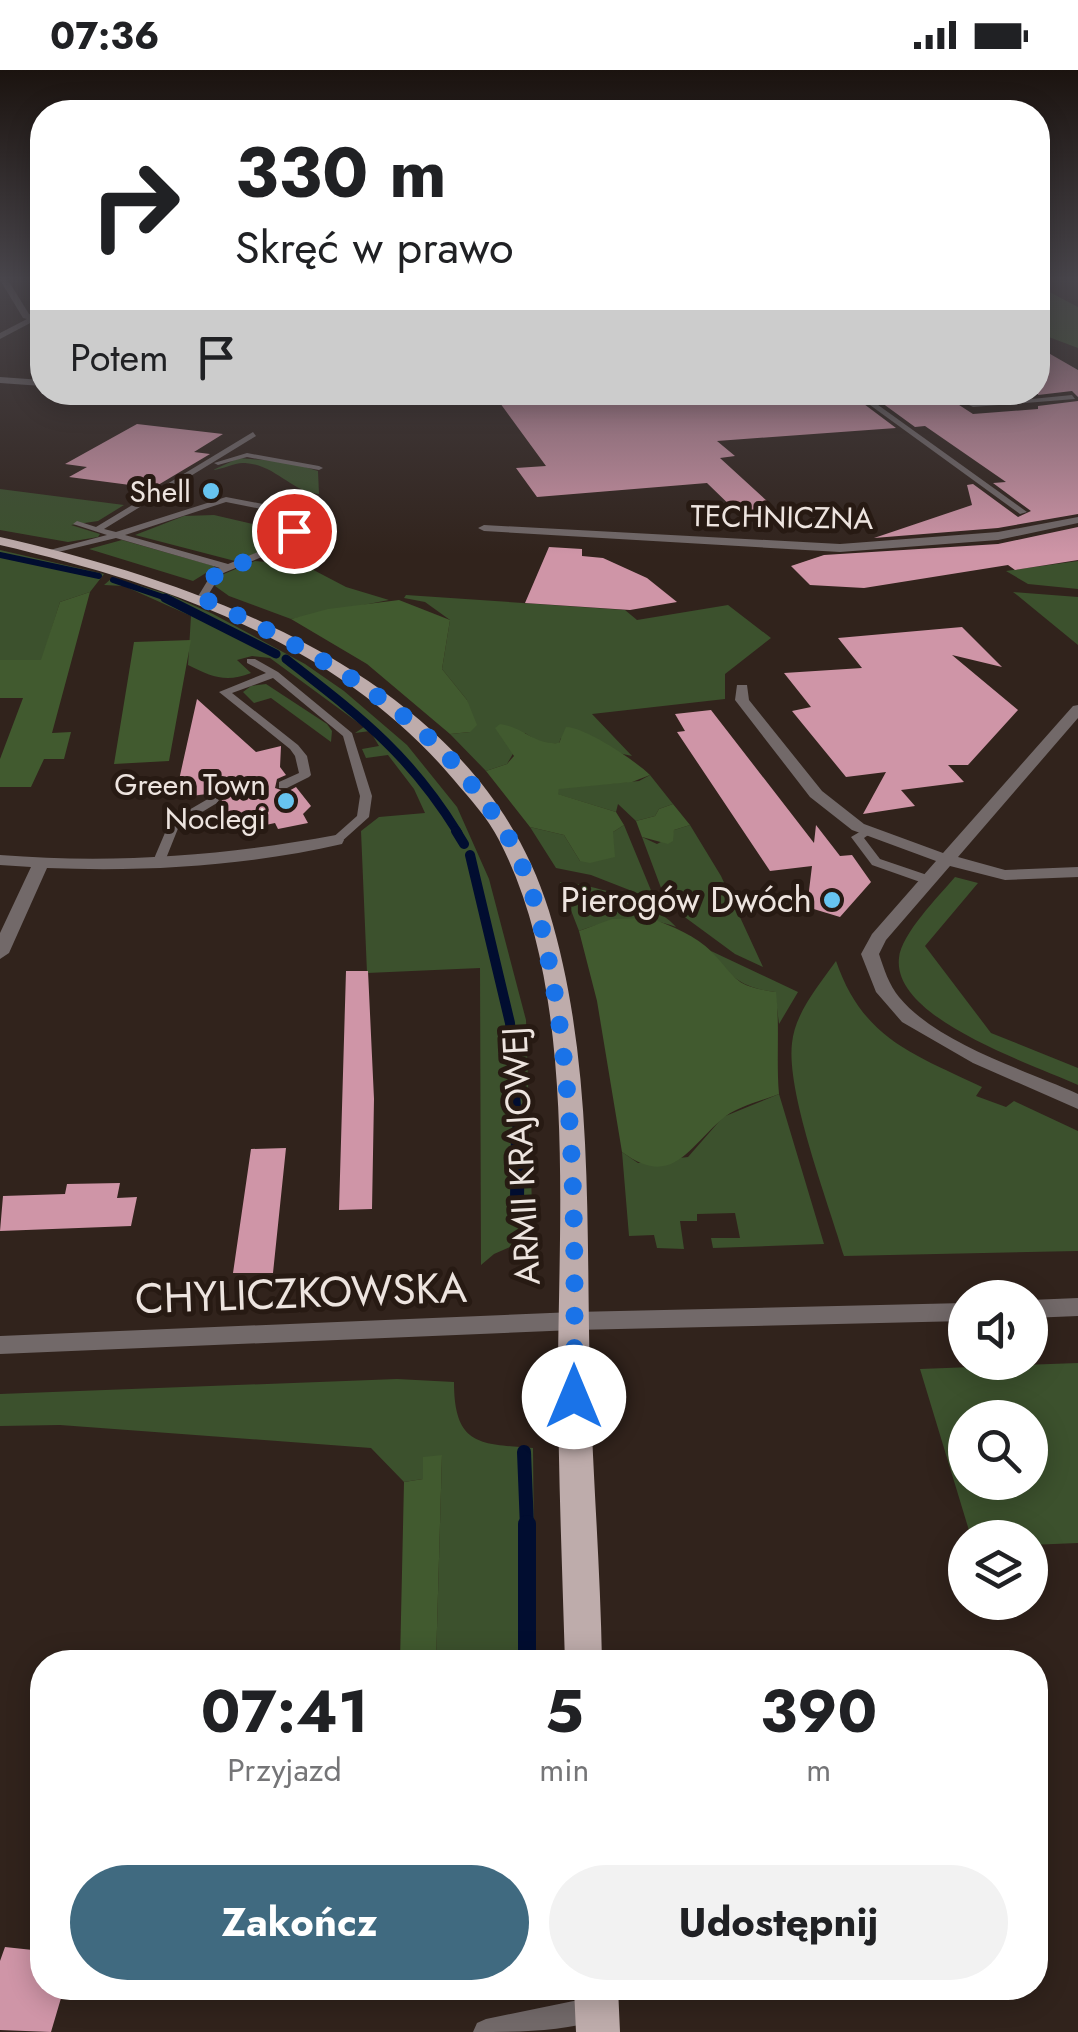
<!DOCTYPE html>
<html lang="pl">
<meta charset="utf-8">
<style>
body{margin:0;font-family:Jost,sans-serif;background:#f2f2f2;color:#202124;height:100vh;display:flex;flex-direction:column;font-size:38px;white-space:nowrap}
*{box-sizing:border-box;margin:0}
p{font-size:32px;color:#757577}
.icon{flex:none;width:55px;height:55px;fill:none;stroke:currentColor;stroke-width:2;stroke-linecap:round;stroke-linejoin:round}
.map{position:relative;flex:1;overflow:hidden}
.panel{position:absolute;left:30px;top:1580px;width:1018px;height:350px;display:flex;flex-direction:column;background:#fff;border-radius:40px;box-shadow:0 5px 25px #0003}
.panel>*{flex:none}
.hud{position:absolute;left:30px;top:30px;width:1020px;height:305px;border-radius:40px;box-shadow:0 5px 25px #0003;background:#fff;color:#202124;overflow:hidden}
.buttons{position:absolute;left:948px;top:1210px;display:grid;gap:20px}
.buttons a{display:grid;place-items:center;width:100px;height:100px;border-radius:50%;background:#fff;box-shadow:0 5px 25px #0003;font-size:50px}
.pin{position:absolute;display:grid;place-items:center;width:85px;height:85px;color:#fff;margin:-42px;border:5px solid #fff;border-radius:50%;box-shadow:0 2px 10px #0007}
.me{position:absolute;width:110px;margin:-55px;rotate:0deg;stroke-linejoin:round;filter:drop-shadow(0 0 8px #0008)}
.turn{display:flex;align-items:center;gap:35px;height:210px;padding:0 40px;font-size:45px}
.turn .icon{width:130px;height:130px;stroke-width:2.5}
.turn b{display:block;font-size:70px;line-height:85px}
.then{display:flex;align-items:center;height:95px;padding:0 40px;background:#0003;gap:20px;font-size:38px}
.eta{display:flex;justify-content:space-evenly;align-items:center;height:170px;text-align:center}
.eta b{font-size:60px;font-weight:700;line-height:70px}
.primary-button{display:flex;gap:20px;margin-top:auto;padding:20px 40px}
.primary-button a{flex:1;height:115px;border-radius:60px;background:#406a80;color:#fff;font-size:40px;font-weight:700;line-height:115px;text-align:center}
.primary-button a+a{background:#f2f2f2;color:#202124}
.status{display:flex;justify-content:space-between;align-items:center;height:70px;padding:0 50px;background:#fff;direction:ltr}
.status svg{height:28px;fill:currentColor}
.map>svg:first-child{display:block}
.green{fill:#3c512d;fill-rule:evenodd}
.forest{fill:#415a2f}
.lines{fill:none;stroke-linecap:round;stroke-linejoin:round}
.stream-far4{stroke:#010d30;stroke-width:6}
.stream-far3{stroke:#010d30;stroke-width:9}
.stream-far2{stroke:#010d30;stroke-width:10}
.stream-far1{stroke:#010d30;stroke-width:14}
.stream{stroke:#010d30;stroke-width:18}
.building{fill:#cf95a7}
.service{fill:#726969;fill-rule:evenodd}
.minor{fill:#726969;fill-rule:evenodd}
.tertiary{fill:#726969;fill-rule:evenodd}
.primary{fill:#beacab;fill-rule:evenodd}
.route{stroke:#1a73e8;stroke-width:18;stroke-dasharray:0 32.4}
.poi-dot{fill:#67c4f0;stroke:#271a13;stroke-width:4}
.labels{text-anchor:middle;dominant-baseline:central;stroke-width:10;stroke-linejoin:round;paint-order:stroke}
.far-poi-label{font-size:30px;fill:#ede4df;stroke:#271a13;text-anchor:end}
.far-street-label{font-size:30px;fill:#ede4df;stroke:#271a13}
.poi-label{font-size:35px;fill:#ede4df;stroke:#271a13;text-anchor:end}
.street-label{font-size:35px;fill:#ede4df;stroke:#271a13}
.near-street-label{font-size:42px;fill:#ede4df;stroke:#271a13}
</style>
<div class="status"><b>07:36</b><svg viewBox="0 0 49 12"><path d="M0 12V9h3v3zM5 12V6h3v6zM10 12V3h3v9zM15 12V0h3v12zM26 1h20v11H26zM47 4h2v5h-2z"/></svg></div>
<div class="map">
<svg width="1078" height="1962" viewBox="0 0 1078 1962">
<rect width="100%" height="100%" fill="#31231c"/>
<path class="green" d="M239 388 288 392 318 401 319 424C291 422 276 395 245 393 235 392 224 399 213 400Z
M0 419 124 435 98 451 71 455 100 464 98 467 68 472 0 460Z
M214 445 275 459 283 468 278 475 235 491 135 465 184 446Z
M122 470 214 496V498L193 511 89 479Z
M0 480 104 504 90 522 60 532 42 590H0Z
M255 491 304 495 346 517 389 530 291 549 229 526 215 516 219 506Z
M1078 491V519L1028 514 1006 501Z
M112 508 168 524 213 544 305 594 344 621 407 675 457 737 489 809 526 950 533 1167 494 1184 481 1195 480 898 367 903 361 761 379 747 425 743 414 719 388 685 366 688 362 679 379 676 370 661 355 663 364 657 270 588 252 586 237 590 251 603C226 613 212 607 188 595L191 546 124 516 104 515Z
M1013 522 1078 527V575L1017 525Z
M406 525 625 540 637 550 728 535 771 568 725 604V629L592 644 632 686 614 682 601 673 561 668 559 673 543 675 525 663 507 694 486 701 450 664 470 662 467 630 442 599 450 550 425 532 404 528Z
M266 614 327 654 332 661 331 672 271 628 254 633 243 622 251 616Z
M650 705 673 734 659 739 655 746 636 751 618 734 616 742 557 724 559 718 639 711Z
M624 755 655 830 591 805 556 798 530 757 564 765 580 791 613 769V762Z
M690 755 721 806 763 897 735 884 667 834 642 767 657 774 672 766 674 760Z
M955 807 978 813 925 876 991 963 1078 998V1015C1033 994 892 949 899 888 901 864 939 826 955 807Z
M560 812C590 813 658 834 676 857 641 844 614 848 579 861Z
M711 881 798 922 779 954 775 922C744 918 729 908 711 881Z
M836 891C863 969 913 984 982 1017L976 1026 1006 1037 1014 1031 1078 1061V1181L844 1186C829 1134 786 1023 792 973 795 943 819 915 836 891Z
M779 1024 824 1174 713 1178 711 1168H740L735 1143 697 1144V1151H680L684 1179 657 1178 654 1165 629 1166 622 1082 638 1093 688 1087 723 1047Z
M1078 1293V1473L1030 1475V1468L971 1467 920 1299ZM965 1348H1030V1412H965Z
M397 1309 454 1312C454 1376 480 1374 533 1378L535 1592H436L442 1385 423 1409 404 1412 371 1378 60 1355 0 1356V1324Z"/>
<path class="forest" d="M1038 216 1078 237V278L1038 263Z
M90 522 52 663 71 662 64 689H44L31 717H0V689L23 628H0V590H41L60 532Z
M399 530 450 550 442 599 467 630 477 655 470 662 450 664 367 594 291 549 328 539Z
M191 570 169 691 114 694 134 572Z
M500 654C524 657 534 675 559 673L566 657C585 657 636 691 650 705L632 712 559 719 558 724 616 742 624 755 613 762 615 787 590 793 580 791 564 765 530 757 486 701 507 694 514 686 495 658Z
M673 734 690 755 674 760 673 771 668 774 642 767 636 751 655 746 659 739Z
M650 848C672 856 696 866 712 882 738 910 734 916 776 922 780 956 776 990 779 1024 761 1031 735 1037 721 1050 687 1080 671 1118 622 1082L597 931 579 861 612 849Z
M442 1385 436 1592H400L404 1412 423 1409V1387Z"/>
<g class="lines">
<path class="stream-far4" d="M0 485 99 506
M113 510 172 530"/>
<path class="stream-far3" d="M165 528 276 584
M286 589C359 646 408 682 458 763"/>
<path class="stream-far2" d="M456 761 464 774
M470 785 510 953 518 1065"/>
<path class="stream-far1" d="M517 1130 518 1063
M524 1382 527 1457"/>
<path class="stream" d="M527 1592V1454"/>
</g>
<path class="building" d="M1038 277 1078 300V327L1072 321 1038 325Z
M492 322H848L896 358 717 371 735 386 720 388 780 443 741 446 707 413 537 427 516 398 546 396Z
M867 322H939L973 344 1038 339V336L1078 331V444L998 458 874 468 972 435 967 415 973 414 1018 447 1031 441 993 413 1006 412 925 356 915 357Z
M137 354 223 364 194 382 210 384 153 418 69 407 87 397 65 394Z
M1078 457V490L1015 500 1008 495 864 518 810 515 791 496 824 485 998 474Z
M549 477 582 479V486L603 488 647 508 677 532 630 540 525 533Z
M962 557 1002 597 952 585 1018 640 968 695H948L964 712 901 720 915 736 863 744 886 702 846 707 792 641 811 637 784 603 862 598 838 568Z
M197 629 256 682 281 676 280 697 286 705 277 709 275 718 287 722 296 717 311 736 303 744 308 753 278 759 275 753 232 762 217 737 223 729 215 723 175 728Z
M711 640 814 773 816 755 840 786 852 785 871 812 840 847 807 837 812 796 770 801 677 662 685 661 675 644Z
M346 901H368L374 1029 372 1139 339 1140Z
M286 1078 273 1203H233L251 1079Z
M120 1113 117 1128 137 1127 131 1156 0 1161 3 1126 65 1124 67 1114Z
M5 1877 42 1881V1918H64L51 1962 0 1960V1891Z"/>
<g class="lines">
<path class="service" d="M852 322H860L1027 442 1020 444Z
M1072 325 1075 329 973 337 969 335Z
M253 362 256 366 104 459 116 462 226 427 294 440 296 473 221 504 205 530 197 528 214 500 220 498 116 468 50 484 46 481 107 465 73 454 77 451 96 457ZM226 432 287 444 288 470 228 494 125 465Z
M247 383 319 396 323 398 319 400 247 387 218 395 214 393Z
M247 589H255L278 602 352 663 372 726 369 747 340 773 336 774 330 770 357 746 360 726 343 666 273 608 232 623 298 675 307 686 311 705 309 707 287 718H279V712L299 703 295 686 290 679 219 622 266 603 247 593Z
M213 726 219 730 217 733 179 756 165 791 159 795 155 794 153 791 170 751Z
M868 757 874 761 864 768 880 789 933 807 934 810 933 813H923L872 795 851 767Z
M593 1927 602 1931 606 1940 602 1949C562 1962 516 1962 473 1962L477 1953 486 1949Z"/>
<path class="minor" d="M0 210H8L29 244 42 247V251L36 250 0 269V263L27 249 23 248Z
M0 307 42 310V316L0 313Z
M163 322H208L246 328 241 331Z
M1078 447V453L998 470 840 482 484 461 478 458 484 455 840 474 998 462Z
M737 615H747L749 630 822 721 864 754 943 783 1073 636 1078 635V648L958 787 1005 800 1078 797V807L1005 810 950 796 886 870 879 884C884 899 889 915 899 927 938 974 1023 999 1078 1024V1039L973 993 902 952 876 922 861 884 872 864 936 791 852 760 810 727 735 630Z
M336 765 344 770 342 774C246 796 146 802 47 798L9 883 0 889V863L31 797 0 795V785C114 794 224 786 336 765Z"/>
<path class="tertiary" d="M1078 1228V1246L1030 1248V1230Z
M965 1233V1251L574 1260 0 1284V1266L574 1242Z"/>
<path class="primary" d="M0 467C211 515 478 610 549 841 590 976 587 1120 589 1260 590 1371 600 1482 602 1592H565C562 1494 558 1396 558 1298 559 1135 576 918 499 770 488 748 470 729 454 710 340 574 167 514 0 475Z
M574 1918H618L620 1962H576Z"/>
</g>
<linearGradient id="sky" x2="0" y2="1"><stop stop-color="#1b130f"/><stop offset="0.43" stop-color="#48454b"/><stop offset="1" stop-color="#48454b" stop-opacity="0"/></linearGradient>
<rect width="1078" height="485" fill="url(#sky)"/>
<g class="lines">
<path class="route" d="M294 461 293 470 286 477 217 502 202 528C293 572 391 621 459 699 477 721 499 749 512 774 535 819 545 869 554 919 577 1053 575 1191 574 1327"/>
</g>
<g class="poi-dot">
<circle cx="211" cy="421" r="10"/>
<circle cx="286" cy="731" r="10"/>
<circle cx="832" cy="830" r="10"/>
</g>
<g class="labels">
<g class="far-poi-label">
<text x="191" y="421">Shell</text>
<text x="266" y="714">Green Town<tspan x="266" dy="34">Noclegi</tspan></text>
</g>
<g class="far-street-label">
<text transform="translate(782 447) rotate(1)">TECHNICZNA</text>
</g>
<g class="poi-label">
<text x="812" y="830">Pierogów Dwóch</text>
</g>
<g class="street-label">
<text transform="translate(521 1086) rotate(-93)">ARMII KRAJOWEJ</text>
</g>
<g class="near-street-label">
<text transform="translate(301 1223) rotate(-2)">CHYLICZKOWSKA</text>
</g>
</g>
</svg>
<div class="buttons">
<a><svg class="icon" aria-label="sound" viewBox="0 0 24 24"><path d="M4 9h4l5-4v14l-5-4H4zM17 9q2 3 0 6"/></svg></a>
<a><svg class="icon" aria-label="search" viewBox="0 0 24 24"><circle cx="10" cy="10" r="6"/><path d="M15 15l6 6"/></svg></a>
<a><svg class="icon" aria-label="layers" viewBox="0 0 24 24"><path d="M12 4l9 5-9 5-9-5zM3 14l9 5 9-5"/></svg></a>
</div>
<div class="pin" style="left:294px;top:461px;background:#d93025"><svg class="icon" aria-label="arrive" viewBox="0 0 24 24"><path d="M6 21V4h12l-3 4 3 4H6"/></svg></div>
<svg class="me" style="left:574px;top:1327px" viewBox="-20 -20 40 40"><circle r="19" fill="#fff"/><path d="M0-13L10 11 0 6-10 11z" fill="#1a73e8"/></svg>
<div class="hud">
<div class="turn"><svg class="icon" aria-label="right" viewBox="0 0 24 24"><path d="M7 20v-9h11M14 6l5 5-5 5"/></svg><div><b>330 m</b>Skręć w prawo</div></div>
<div class="then">Potem<svg class="icon" aria-label="arrive" viewBox="0 0 24 24"><path d="M6 21V4h12l-3 4 3 4H6"/></svg></div>
</div>
<section class="panel">
<div class="eta">
<div><b>07:41</b><p>Przyjazd</p></div>
<div><b>5</b><p>min</p></div>
<div><b>390</b><p>m</p></div>
</div>
<div class="primary-button"><a>Zakończ</a><a>Udostępnij</a></div>
</section>
</div>
